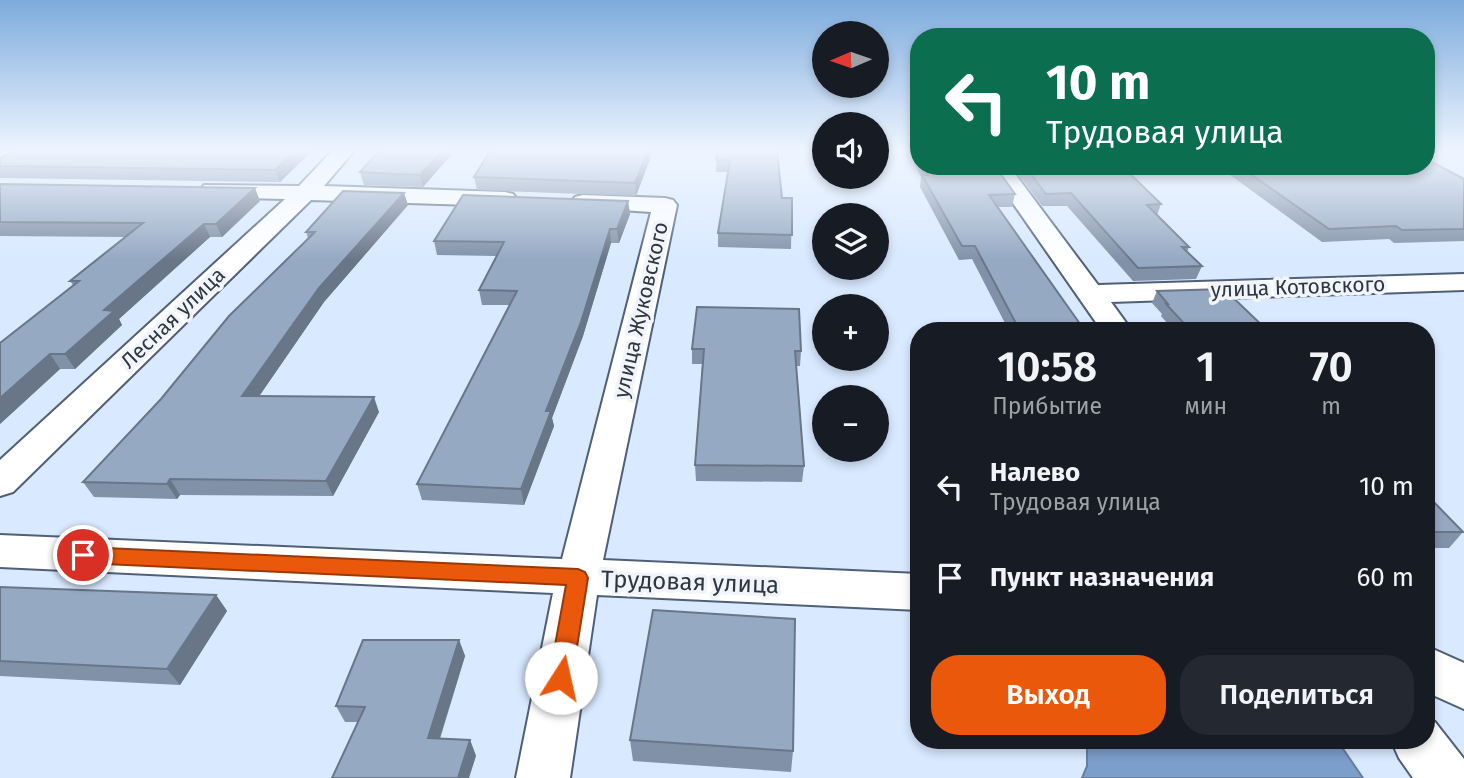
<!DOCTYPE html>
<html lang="ru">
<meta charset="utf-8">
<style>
body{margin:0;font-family:"Fira Sans",sans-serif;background:#242831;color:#f1f3f6;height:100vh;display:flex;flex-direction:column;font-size:26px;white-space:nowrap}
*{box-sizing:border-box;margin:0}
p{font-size:23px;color:#9ea1a6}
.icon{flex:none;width:38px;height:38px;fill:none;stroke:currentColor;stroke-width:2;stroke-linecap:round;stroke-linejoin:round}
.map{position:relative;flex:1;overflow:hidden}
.panel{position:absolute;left:910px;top:322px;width:525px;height:427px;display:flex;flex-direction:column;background:#171b24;border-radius:28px;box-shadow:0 4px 10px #0003}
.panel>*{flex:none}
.guide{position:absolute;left:910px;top:28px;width:525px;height:147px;border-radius:28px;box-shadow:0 4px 10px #0003;background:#0b6e4f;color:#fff;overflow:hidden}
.needle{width:46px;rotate:268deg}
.controls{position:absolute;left:812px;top:21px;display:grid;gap:14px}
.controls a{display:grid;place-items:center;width:77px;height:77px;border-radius:50%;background:#171b24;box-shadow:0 4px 10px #0003;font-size:35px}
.pin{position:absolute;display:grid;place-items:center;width:60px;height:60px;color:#fff;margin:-30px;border:4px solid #fff;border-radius:50%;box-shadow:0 2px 7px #0007}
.me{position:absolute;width:77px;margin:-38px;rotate:10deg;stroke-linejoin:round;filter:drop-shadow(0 0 5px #0008)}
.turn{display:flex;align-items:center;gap:24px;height:147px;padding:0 21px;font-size:32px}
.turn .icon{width:91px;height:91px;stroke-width:2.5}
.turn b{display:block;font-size:49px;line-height:60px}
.eta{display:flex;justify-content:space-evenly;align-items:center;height:119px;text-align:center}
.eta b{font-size:42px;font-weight:600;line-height:49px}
.action{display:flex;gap:14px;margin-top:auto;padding:14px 21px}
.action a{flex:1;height:80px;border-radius:28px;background:#ea580c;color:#fff;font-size:28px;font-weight:600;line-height:80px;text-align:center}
.action a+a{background:#242831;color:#f1f3f6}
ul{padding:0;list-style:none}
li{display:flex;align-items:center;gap:21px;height:91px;padding:0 21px}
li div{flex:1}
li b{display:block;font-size:26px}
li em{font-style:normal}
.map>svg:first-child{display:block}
.water{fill:#7c9ecb;stroke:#657fa1;stroke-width:2}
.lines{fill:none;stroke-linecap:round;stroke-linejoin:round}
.street-casing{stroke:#4e5f77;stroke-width:4}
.street{fill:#fff;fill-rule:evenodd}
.wall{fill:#8191a8}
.shaded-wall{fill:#697688}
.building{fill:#96a9c3;stroke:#697688;stroke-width:2}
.route{fill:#ea580c;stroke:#983908;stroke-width:2}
.labels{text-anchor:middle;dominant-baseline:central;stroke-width:7;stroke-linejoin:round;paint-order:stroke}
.street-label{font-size:21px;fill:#2e3640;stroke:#f1f5fb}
.near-street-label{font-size:24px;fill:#2e3640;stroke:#f1f5fb}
</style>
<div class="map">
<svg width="1464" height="778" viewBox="0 0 1464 778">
<rect width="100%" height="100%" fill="#d9e9ff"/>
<path class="water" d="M1087 740H1337L1363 778H1082L1087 766Z"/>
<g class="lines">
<defs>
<path id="street" d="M332 151H354L324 186 505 192 513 194 517 199 513 204 505 206 311 200 13 492 0 496V460L285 199 212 197 204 195 200 190 204 185 299 186Z
M987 166H1009L1098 285 1464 274V290L1111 302 1132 331H1102Z
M583 195 665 198 673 200 677 205 603 560 919 574V610L597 595 570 778H516L553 593 0 567V535L562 559 651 212 575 207 571 202 575 197Z
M1426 646 1464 663V709L1426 692Z
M1426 719 1435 722 1464 759V778H1413L1399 758 1391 740H1426Z"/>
</defs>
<use href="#street" class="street-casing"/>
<use href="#street" class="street"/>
</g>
<path class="wall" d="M14 151H312L280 182 0 178V158Z
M490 151H653L636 196 477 190 474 177Z
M717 151 782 198H792L791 249 718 247V233L728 172H716Z
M910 151H919V166H995L1015 194 1012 207H998L1085 331H1009L972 259 959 260 920 187 921 177 909 153Z
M451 155 423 187 364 185 360 172Z
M1012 166H1122L1161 204 1157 215 1189 247 1187 252 1202 266 1196 279 1133 281 1067 206H1042Z
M1218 166H1426L1464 179V241L1394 243 1389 239 1322 242Z
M0 184 260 201 222 237H210L119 319 122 325 75 369H60L0 424 73 285 70 281 126 237 0 236Z
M404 193 408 205 324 302 259 396 379 412 333 496 180 495 177 499 94 497 83 482 161 399 308 238 306 232Z
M628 201 630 214 619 243H611L583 336 552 418 554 426 524 505 422 500 417 484 510 305H482L479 290 497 256 437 255 434 241Z
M1157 291 1268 331H1174L1161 316 1162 314 1152 303Z
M692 349 801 351 800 366H796L804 466 802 482 696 481 695 465 702 364H692Z
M1426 494 1463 532 1449 548H1426Z
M0 587 216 595 227 611 180 685 0 676Z
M459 640 465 656 440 739 470 740 476 756 358 722H345L336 706Z
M630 740 793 751 791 772 633 761Z"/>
<path class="shaded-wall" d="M295 151H312L280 182 275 170Z
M442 151H450L451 155 423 187 420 175Z
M648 151H653L636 196 635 183Z
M255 188 260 201 222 237 216 224Z
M404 193 408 205 324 302 249 411 242 396 319 288Z
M628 201 630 214 619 243 617 229Z
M204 224 210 237 119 319 122 325 75 369 65 354 104 310Z
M610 229 611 243 583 336 552 418 554 426 524 505 521 489 546 411Z
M50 354 60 369 0 424V398Z
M374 397 379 412 333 496 326 481Z
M170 479 180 495 177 499 167 484Z
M216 595 227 611 180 685 167 669Z
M459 640 465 656 435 753 428 738Z
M470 740 476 756 469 778H458Z"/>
<path class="building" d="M14 151H295L275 170 0 166V158Z
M379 151H442L420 175 360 172Z
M490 151H648L635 183 474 177Z
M717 151H777L782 198H792V235L718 233 730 160H716Z
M1426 159 1464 179V229L1402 230 1396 226 1329 229 1239 166H1426Z
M924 166H995L1015 194 989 195 1085 331H1020L975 246H962L922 175H928Z
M1025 166H1122L1161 204 1147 205 1189 247H1182L1202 266 1138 268 1071 193 1046 194Z
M0 184 255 188 216 224H204L104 310 114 311 65 354H50L0 398V343L79 281H70L143 223 0 222Z
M343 191 404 193 319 288 242 396 374 397 326 481 170 479 167 484 83 482 161 399 229 316 315 232H306Z
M463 195 628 201 617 229H610L581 322 546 411H551L521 489 417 484 517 291 479 290 504 242 434 241Z
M1224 289 1268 331H1191L1166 304H1168L1157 291Z
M697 307 799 309 801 351H795L804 466 695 465 704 349H692Z
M1426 494 1463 532H1426Z
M0 587 216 595 167 669 0 661Z
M653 610 795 619 793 751 630 740Z
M363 640H459L428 738 470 740 458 778H332L365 707 336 706Z"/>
<linearGradient id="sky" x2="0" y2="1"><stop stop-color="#7dabdc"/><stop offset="0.58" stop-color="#eef5ff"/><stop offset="1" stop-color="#eef5ff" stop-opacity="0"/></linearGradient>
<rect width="1464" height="260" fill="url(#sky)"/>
<path class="route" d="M83 547 578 569 585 572 588 578 572 678 569 685 561 688 553 685 549 678 566 585 83 563 76 561 73 555 76 549Z"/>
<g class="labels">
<g class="street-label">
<text transform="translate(1298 287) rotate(-2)">улица Котовского</text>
<text transform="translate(641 310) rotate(-77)">улица Жуковского</text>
<text transform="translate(173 318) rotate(-44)">Лесная улица</text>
</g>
<g class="near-street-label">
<text transform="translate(690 582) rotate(2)">Трудовая улица</text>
</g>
</g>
</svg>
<div class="controls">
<a><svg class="needle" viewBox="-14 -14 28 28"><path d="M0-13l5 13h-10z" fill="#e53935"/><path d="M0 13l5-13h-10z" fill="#9ea1a6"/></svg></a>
<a><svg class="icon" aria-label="sound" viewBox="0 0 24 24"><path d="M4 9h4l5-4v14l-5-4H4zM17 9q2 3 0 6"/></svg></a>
<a><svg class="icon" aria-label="layers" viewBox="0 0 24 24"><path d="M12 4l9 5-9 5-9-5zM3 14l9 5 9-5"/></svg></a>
<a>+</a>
<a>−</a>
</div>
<div class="pin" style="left:83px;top:555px;background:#d93025"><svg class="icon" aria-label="arrive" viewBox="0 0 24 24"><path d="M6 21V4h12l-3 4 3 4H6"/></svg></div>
<svg class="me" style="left:561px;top:678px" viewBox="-20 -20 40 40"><circle r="19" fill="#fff"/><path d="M0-13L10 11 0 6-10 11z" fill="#ea580c"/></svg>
<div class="guide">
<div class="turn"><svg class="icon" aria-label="left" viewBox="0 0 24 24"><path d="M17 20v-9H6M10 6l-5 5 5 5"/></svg><div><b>10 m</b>Трудовая улица</div></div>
</div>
<section class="panel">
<div class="eta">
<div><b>10:58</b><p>Прибытие</p></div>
<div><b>1</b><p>мин</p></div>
<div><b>70</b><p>m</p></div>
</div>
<ul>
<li><svg class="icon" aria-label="left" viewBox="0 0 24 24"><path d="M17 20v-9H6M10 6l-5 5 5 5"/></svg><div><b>Налево</b><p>Трудовая улица</p></div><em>10 m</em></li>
<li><svg class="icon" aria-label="arrive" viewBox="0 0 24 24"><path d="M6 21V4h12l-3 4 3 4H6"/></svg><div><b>Пункт назначения</b></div><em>60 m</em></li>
</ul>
<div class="action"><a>Выход</a><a>Поделиться</a></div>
</section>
</div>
